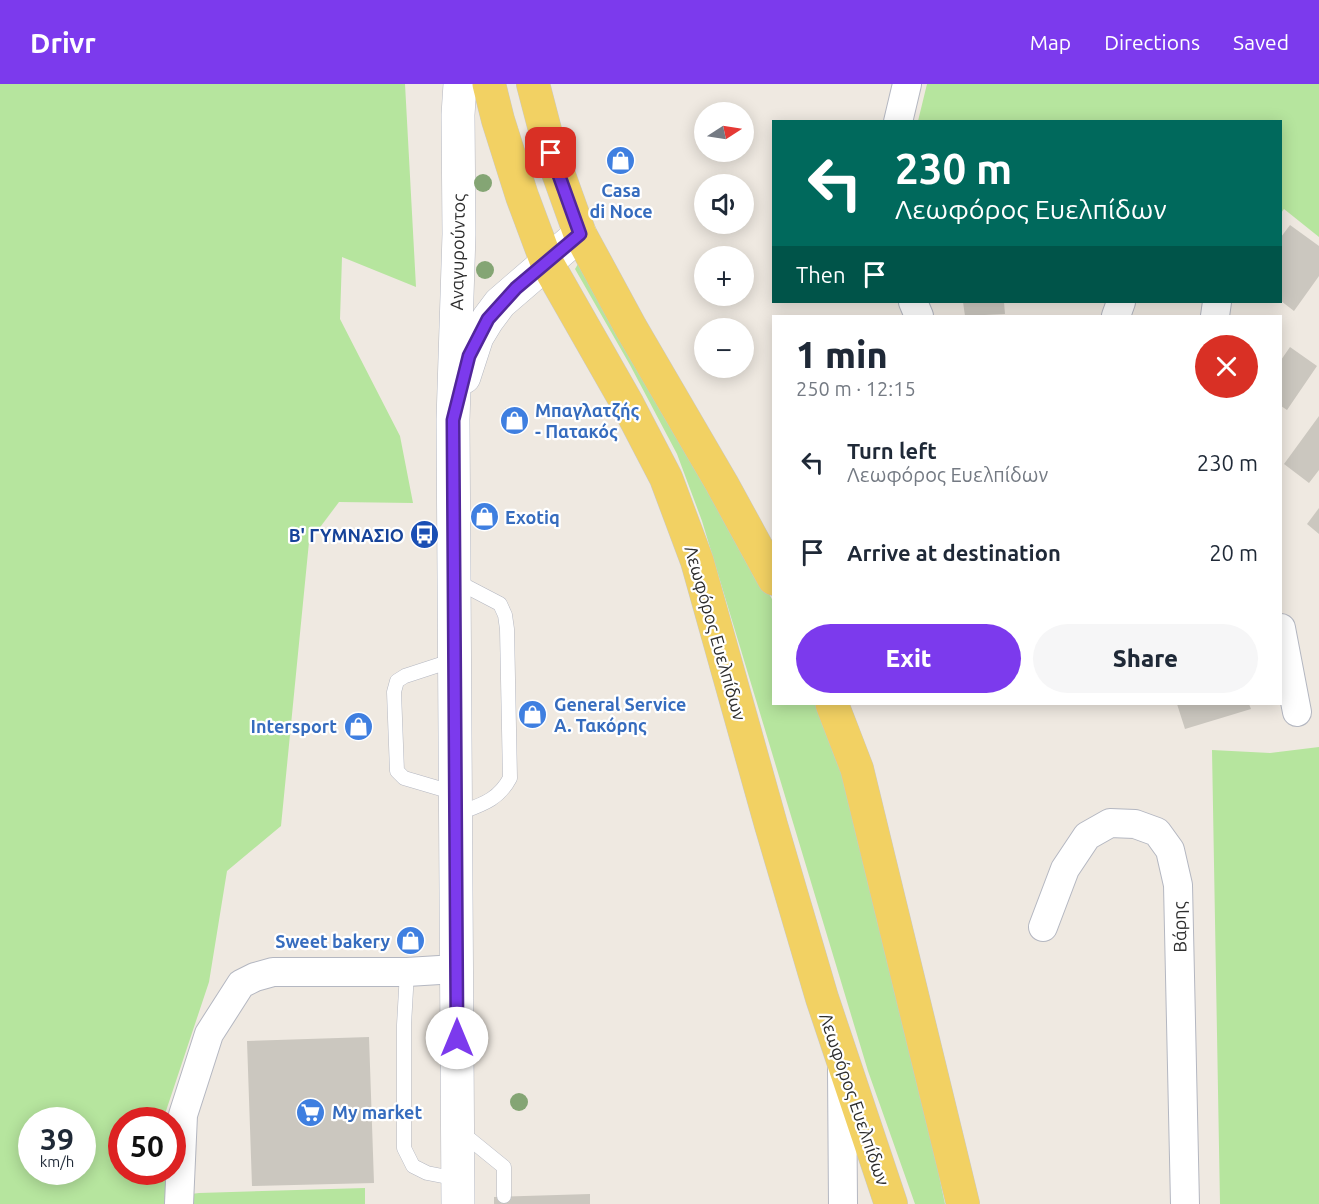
<!DOCTYPE html>
<meta charset="utf-8">
<style>
body{margin:0;font-family:Ubuntu,sans-serif;background:#f6f6f7;color:#1f2937;height:100vh;display:flex;flex-direction:column;font-size:22px;white-space:nowrap}
*{box-sizing:border-box;margin:0}
p{font-size:20px;color:#747a83}
.icon{flex:none;width:33px;height:33px;fill:none;stroke:currentColor;stroke-width:2;stroke-linecap:round;stroke-linejoin:round}
.map{position:relative;flex:1;overflow:hidden}
.drawer{position:absolute;left:772px;top:231px;width:510px;height:390px;display:flex;flex-direction:column;background:#fff;border-radius:0px;box-shadow:0 3px 15px #0003}
.drawer>*{flex:none}
.hud{position:absolute;left:772px;top:36px;width:510px;height:183px;border-radius:0px;box-shadow:0 3px 15px #0003;background:#00695c;color:#fff;overflow:hidden}
.needle{width:39px;rotate:78deg}
.buttons{position:absolute;left:694px;top:18px;display:grid;gap:12px}
.buttons a{display:grid;place-items:center;width:60px;height:60px;border-radius:50%;background:#fff;box-shadow:0 3px 15px #0003;font-size:30px}
.speed{position:absolute;left:18px;top:1023px;display:flex;gap:12px;font-size:30px;font-weight:700;text-align:center}
.speed>*{display:grid;place-content:center;width:78px;height:78px;border-radius:50%;background:#fff;box-shadow:0 3px 15px #0003;line-height:1}
.speed small{font-size:15px;font-weight:400}
.speed .limit{border:9px solid #d22;background:#fff;color:#111}
.pin{position:absolute;display:grid;place-items:center;width:51px;height:51px;color:#fff;margin:-26px;border-radius:12px;box-shadow:0 3px 9px #0006}
.me{position:absolute;width:66px;margin:-33px;rotate:0deg;stroke-linejoin:round;filter:drop-shadow(0 0 4px #0008)}
.turn{display:flex;align-items:center;gap:21px;height:126px;padding:0 24px;font-size:27px}
.turn .icon{width:78px;height:78px;stroke-width:2.5}
.turn b{display:block;font-size:42px;line-height:51px}
.then{display:flex;align-items:center;height:57px;padding:0 24px;background:#0003;gap:12px;font-size:22px}
.round{display:grid;place-items:center;flex:none;width:63px;height:63px;border-radius:32px;background:#f6f6f7}
.head{display:flex;align-items:center;justify-content:space-between;height:102px;padding:0 24px}
h1{font-size:36px;font-weight:800;line-height:45px}
.action{display:flex;gap:12px;margin-top:auto;padding:12px 24px}
.action a{flex:1;height:69px;border-radius:36px;background:#7c3aed;color:#fff;font-size:24px;font-weight:800;line-height:69px;text-align:center}
.action a+a{background:#f6f6f7;color:#1f2937}
ul{padding:0;list-style:none}
li{display:flex;align-items:center;gap:18px;height:90px;padding:0 24px}
li div{flex:1}
li b{display:block;font-size:22px}
li em{font-style:normal}
header{display:flex;align-items:center;gap:36px;box-sizing:border-box;height:84px;padding:0 30px;background:#7c3aed;color:#fff}
header strong{font-size:28px}
nav{display:flex;gap:33px;margin-inline-start:auto;font-size:21px}
.map>svg:first-child{display:block}
.green{fill:#b6e59e;fill-rule:evenodd}
.building{fill:#cbc7bf}
.lines{fill:none;stroke-linecap:round;stroke-linejoin:round}
.service-casing{stroke:#b4b7c1;stroke-width:15}
.minor-casing{stroke:#b4b7c1;stroke-width:30}
.secondary-casing{stroke:#b4b7c1;stroke-width:34}
.primary-casing{stroke:#c9c9c9;stroke-width:34}
.service{stroke:#fff;stroke-width:14}
.minor{stroke:#fff;stroke-width:28}
.secondary{stroke:#fff;stroke-width:33}
.primary{stroke:#f2d163;stroke-width:33}
.tree{fill:#84a574}
.route-casing{stroke:#51269a;stroke-width:15}
.route{stroke:#7c3aed;stroke-width:10}
.labels{text-anchor:middle;dominant-baseline:central;stroke-width:4.5;stroke-linejoin:round;paint-order:stroke}
.shop-label{font-size:18px;font-weight:bold;fill:#366cbe;stroke:#fff;text-anchor:start}
.street-label{font-size:18px;fill:#2e2e2e;stroke:#fff}
.transit-label{font-size:18px;font-weight:bold;fill:#164399;stroke:#fff;text-anchor:end}
</style>
<header>
<strong>Drivr</strong>
<nav><a>Map</a><a>Directions</a><a>Saved</a></nav>
</header>
<div class="map">
<svg width="1319" height="1120" viewBox="0 0 1319 1120">
<rect width="100%" height="100%" fill="#efe9e1"/>
<path class="green" d="M0 0H405L416 203 342 173 340 235 400 352 413 419 339 418 309 458 281 742 227 787 209 898 163 1036H122V1088H166L175 1112 199 1109 365 1104V1120H0ZM32 1036H82V1088H32Z
M927 0H1319V153L1284 125 1281 129V38L918 37Z
M581 175 726 428 774 519V620H823L887 842 945 1120H915L868 987 702 437 677 370 630 281 575 185Z
M1319 663V1120H1220L1212 666 1270 669Z"/>
<path class="building" d="M1290 141 1319 162V192L1294 227 1281 217V153Z
M963 218H1004L1005 230 965 232Z
M1290 263 1317 282 1287 326 1281 322V276Z
M1319 332V386L1309 399 1284 380Z
M1319 424V450L1307 440Z
M1177 620H1249L1251 625 1185 645Z
M369 953 374 1099 252 1102 247 957Z
M590 1110V1120H494V1113Z"/>
<g class="lines">
<defs>
<path id="service" d="M454 496 500 520 505 531 507 545 510 694C498 717 480 721 457 730
M454 576 405 592 397 597 394 608 397 687 404 694 455 709
M407 888 404 941V1064L413 1082 427 1089 458 1095
M461 1048 504 1083V1112"/>
<path id="minor" d="M898 38 907 0
M913 218 919 232
M1116 232 1121 218
M1215 232 1217 218
M1281 544 1297 628
M1043 843 1065 785 1087 752 1110 739 1135 740 1157 748 1170 766 1178 801 1185 1120
M842 986 843 1120
M179 1120 183 1031 209 950 241 900 255 893 273 888H407L456 885"/>
<path id="secondary" d="M464 293 477 253 488 235 500 219 580 150
M458 1120 453 336 459 150 458 31 460 0"/>
<path id="primary" d="M489 0 498 36 522 112 547 179 628 321 666 394 697 477 771 741 822 914 891 1120
M533 0 551 69 580 150 631 244 722 400 774 495
M832 620 857 685 963 1120"/>
</defs>
<use href="#service" class="service-casing"/>
<use href="#minor" class="minor-casing"/>
<use href="#secondary" class="secondary-casing"/>
<use href="#primary" class="primary-casing"/>
<use href="#service" class="service"/>
<use href="#minor" class="minor"/>
<use href="#secondary" class="secondary"/>
<use href="#primary" class="primary"/>
</g>
<g class="tree">
<circle cx="483" cy="99" r="9"/>
<circle cx="485" cy="186" r="9"/>
<circle cx="519" cy="1018" r="9"/>
</g>
<g class="lines">
<defs>
<path id="route" d="M457 954 453 336 469 272 488 235 516 204 580 150 551 69"/>
</defs>
<use href="#route" class="route-casing"/>
<use href="#route" class="route"/>
</g>
<defs>
<symbol id="shop-disc" viewBox="-11 -11 22 22"><circle r="9.5" fill="#3f7fe0" stroke="#fff"/><path d="M-5-2.5h2.3a2.7 3.5 0 0 1 5.4 0H5L5.5 6h-11ZM-1.5-2.5h3a1.5 2.3 0 0 0-3 0Z" fill="#fff"/></symbol>
<symbol id="bus-disc" viewBox="-11 -11 22 22"><circle r="9.5" fill="#1a4fb4" stroke="#fff"/><path d="M-5-6H5V4H4V6H2V4H-2V6H-4V4H-5ZM-3.5-4V0h7V-4ZM-3.5 1.2v1.5H-2V1.2ZM2 1.2v1.5H3.5V1.2Z" fill="#fff"/></symbol>
<symbol id="supermarket-disc" viewBox="-11 -11 22 22"><circle r="9.5" fill="#3f7fe0" stroke="#fff"/><path d="M-6-5.5h2.5l.6 2H6L4.5 2H-2.5L-4.4-4H-6ZM-1.5 3.2a1.3 1.3 0 1 0 .1 0ZM3 3.2a1.3 1.3 0 1 0 .1 0Z" fill="#fff"/></symbol>
</defs>
<g fill-rule="evenodd">
<use href="#shop-disc" x="604" y="60" width="33" height="33"/>
<use href="#shop-disc" x="498" y="320" width="33" height="33"/>
<use href="#shop-disc" x="468" y="416" width="33" height="33"/>
<use href="#bus-disc" x="408" y="434" width="33" height="33"/>
<use href="#shop-disc" x="516" y="614" width="33" height="33"/>
<use href="#shop-disc" x="342" y="626" width="33" height="33"/>
<use href="#shop-disc" x="394" y="840" width="33" height="33"/>
<use href="#supermarket-disc" x="294" y="1012" width="33" height="33"/>
</g>
<g class="labels">
<g class="shop-label">
<text x="621" y="106" text-anchor="middle">Casa<tspan x="621" dy="21">di Noce</tspan></text>
<text x="535" y="326">Μπαγλατζής<tspan x="535" dy="21">- Πατακός</tspan></text>
<text x="505" y="433">Exotiq</text>
<text x="554" y="620">General Service<tspan x="554" dy="21">Α. Τακόρης</tspan></text>
<text x="337" y="642" text-anchor="end">Intersport</text>
<text x="390" y="857" text-anchor="end">Sweet bakery</text>
<text x="332" y="1028">My market</text>
</g>
<g class="street-label">
<text transform="translate(457 168) rotate(-89)">Αναγυρούντος</text>
<text transform="translate(716 549) rotate(74)">Λεωφόρος Ευελπίδων</text>
<text transform="translate(1179 843) rotate(-91)">Βάρης</text>
<text transform="translate(855 1015) rotate(71)">Λεωφόρος Ευελπίδων</text>
</g>
<g class="transit-label">
<text x="404" y="451">Β' ΓΥΜΝΑΣΙΟ</text>
</g>
</g>
</svg>
<div class="buttons">
<a><svg class="needle" viewBox="-14 -14 28 28"><path d="M0-13l5 13h-10z" fill="#e53935"/><path d="M0 13l5-13h-10z" fill="#747a83"/></svg></a>
<a><svg class="icon" aria-label="sound" viewBox="0 0 24 24"><path d="M4 9h4l5-4v14l-5-4H4zM17 9q2 3 0 6"/></svg></a>
<a>+</a>
<a>−</a>
</div>
<div class="speed"><div>39<small>km/h</small></div><div class="limit">50</div></div>
<div class="pin" style="left:551px;top:69px;background:#d93025"><svg class="icon" aria-label="arrive" viewBox="0 0 24 24"><path d="M6 21V4h12l-3 4 3 4H6"/></svg></div>
<svg class="me" style="left:457px;top:954px" viewBox="-20 -20 40 40"><circle r="19" fill="#fff"/><path d="M0-13L10 11 0 6-10 11z" fill="#7c3aed"/></svg>
<div class="hud">
<div class="turn"><svg class="icon" aria-label="left" viewBox="0 0 24 24"><path d="M17 20v-9H6M10 6l-5 5 5 5"/></svg><div><b>230 m</b>Λεωφόρος Ευελπίδων</div></div>
<div class="then">Then<svg class="icon" aria-label="arrive" viewBox="0 0 24 24"><path d="M6 21V4h12l-3 4 3 4H6"/></svg></div>
</div>
<section class="drawer">
<div class="head"><div><h1>1 min</h1><p>250 m · 12:15</p></div><a class="round" style="background:#d93025;color:#fff"><svg class="icon" aria-label="close" viewBox="0 0 24 24"><path d="M6 6l12 12M18 6L6 18"/></svg></a></div>
<ul>
<li><svg class="icon" aria-label="left" viewBox="0 0 24 24"><path d="M17 20v-9H6M10 6l-5 5 5 5"/></svg><div><b>Turn left</b><p>Λεωφόρος Ευελπίδων</p></div><em>230 m</em></li>
<li><svg class="icon" aria-label="arrive" viewBox="0 0 24 24"><path d="M6 21V4h12l-3 4 3 4H6"/></svg><div><b>Arrive at destination</b></div><em>20 m</em></li>
</ul>
<div class="action"><a>Exit</a><a>Share</a></div>
</section>
</div>
